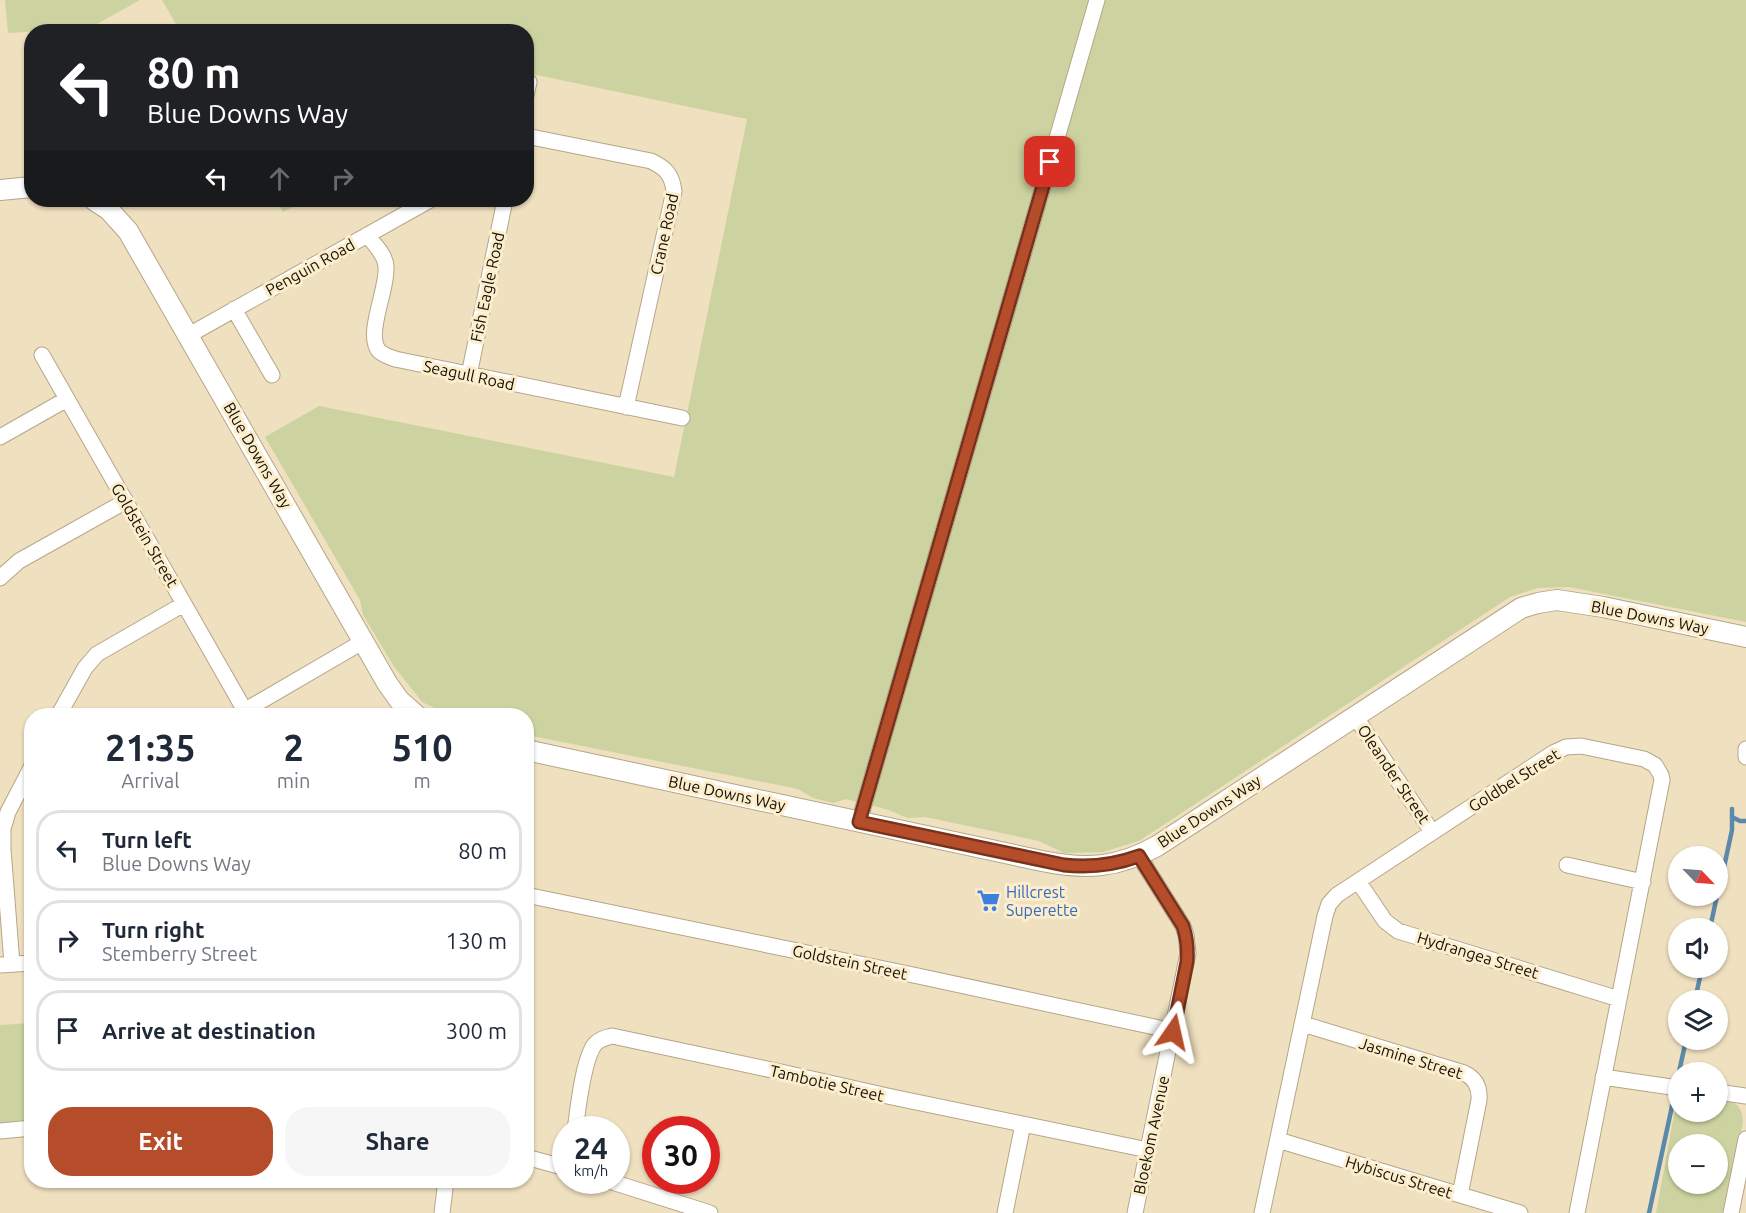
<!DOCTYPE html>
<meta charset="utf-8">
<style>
body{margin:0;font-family:Ubuntu,sans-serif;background:#f6f6f7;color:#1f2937;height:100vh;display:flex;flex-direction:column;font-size:22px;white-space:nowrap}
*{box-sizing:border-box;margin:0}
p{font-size:20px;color:#747a83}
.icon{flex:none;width:33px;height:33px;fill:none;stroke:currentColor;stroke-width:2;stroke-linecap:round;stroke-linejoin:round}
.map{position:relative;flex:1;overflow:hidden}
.side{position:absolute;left:24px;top:708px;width:510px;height:480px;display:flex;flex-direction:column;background:#fff;border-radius:24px;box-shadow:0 2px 4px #0004}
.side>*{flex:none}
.hud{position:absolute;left:24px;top:24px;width:510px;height:183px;border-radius:24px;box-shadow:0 2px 4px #0004;background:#202124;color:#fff;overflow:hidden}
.needle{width:39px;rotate:115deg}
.controls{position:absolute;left:1668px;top:846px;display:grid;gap:12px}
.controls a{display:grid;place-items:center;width:60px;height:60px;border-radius:50%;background:#fff;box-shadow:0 2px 4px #0004;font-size:30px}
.speed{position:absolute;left:552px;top:1116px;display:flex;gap:12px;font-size:30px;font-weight:700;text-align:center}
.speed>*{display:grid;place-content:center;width:78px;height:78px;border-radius:50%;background:#fff;box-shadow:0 2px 4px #0004;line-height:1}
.speed small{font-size:15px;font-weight:400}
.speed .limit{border:9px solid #d22;background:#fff;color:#111}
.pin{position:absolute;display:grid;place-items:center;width:51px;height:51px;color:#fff;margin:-26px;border-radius:12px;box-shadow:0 3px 9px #0006}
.me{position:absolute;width:66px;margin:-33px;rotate:11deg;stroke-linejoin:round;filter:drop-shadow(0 0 4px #0008)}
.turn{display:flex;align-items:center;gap:21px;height:126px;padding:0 24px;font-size:27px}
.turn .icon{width:78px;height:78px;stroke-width:2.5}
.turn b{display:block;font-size:42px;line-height:51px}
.lanes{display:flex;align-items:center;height:57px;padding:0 24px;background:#0003;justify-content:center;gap:30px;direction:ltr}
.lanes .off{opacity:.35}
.eta{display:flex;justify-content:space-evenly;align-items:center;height:102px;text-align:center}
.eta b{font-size:36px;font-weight:700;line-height:42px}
.action{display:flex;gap:12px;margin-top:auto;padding:12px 24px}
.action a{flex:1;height:69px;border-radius:24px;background:#b54d2a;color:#fff;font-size:24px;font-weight:700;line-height:69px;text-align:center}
.action a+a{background:#f6f6f7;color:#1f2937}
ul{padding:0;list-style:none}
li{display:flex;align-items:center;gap:18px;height:81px;margin:0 12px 9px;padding:0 12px;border:3px solid #e0e1e3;border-radius:24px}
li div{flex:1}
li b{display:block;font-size:22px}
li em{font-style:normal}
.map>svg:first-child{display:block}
.green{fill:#cdd3a0;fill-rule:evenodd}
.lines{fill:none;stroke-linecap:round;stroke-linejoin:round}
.stream{stroke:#5b89a9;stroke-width:4.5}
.minor-casing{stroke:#b5a687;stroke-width:17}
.tertiary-casing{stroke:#b5a687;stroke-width:22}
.minor{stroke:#fff;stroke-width:15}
.tertiary{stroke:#fff;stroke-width:20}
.route-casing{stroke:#76321b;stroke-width:15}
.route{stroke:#b54d2a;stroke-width:10}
.labels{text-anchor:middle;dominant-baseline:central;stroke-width:6;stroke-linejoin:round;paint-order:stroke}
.street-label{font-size:16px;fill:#161106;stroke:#fcedcc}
.shop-label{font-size:16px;fill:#366cbe;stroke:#fcedcc;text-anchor:start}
</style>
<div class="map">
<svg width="1746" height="1213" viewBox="0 0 1746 1213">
<rect width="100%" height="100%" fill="#efe0bf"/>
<path class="green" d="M5 0H140L90 28 8 33Z
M162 0H1746V622L1569 587 1538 588 1510 597 1139 841 1103 852 1064 853 1039 841 925 817 907 818 889 810 846 799 833 803 813 798 798 789 527 735 526 716 450 715 422 702 393 665 363 615 360 600 265 437 319 406 674 477 747 119 527 73 526 32 180 31Z
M276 200H306L283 212Z
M31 1023V1121L0 1123V1025Z
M1678 1093V1112H1718V1097C1733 1100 1743 1105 1743 1122L1726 1213H1656ZM1678 1144H1718V1184H1678Z"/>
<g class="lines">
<path class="stream" d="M1732 817 1740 821H1746
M1718 895 1732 830V809
M1710 928 1717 896
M1695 1000 1702 968
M1679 1072 1686 1040
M1649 1213 1674 1097"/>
<defs>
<path id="minor" d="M526 95 529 82
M526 136 651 161C666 168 672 175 674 191L626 407
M367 235C374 244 386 255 386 267 388 289 365 334 379 351 383 355 390 357 395 359L682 418
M234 309 272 375
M189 335 430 200
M42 355 248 716
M469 375 505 200
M0 437 67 399
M0 578 19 561 126 501
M237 715 364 641
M58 716 85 668 97 654 184 604
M1355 716 1432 832
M1746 749V757
M859 822 1097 0
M1567 865 1643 882
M1358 881 1385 921 1398 931 1619 999
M526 895 918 976 1173 1031
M12 964 3 849V829L8 812 32 766
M0 965 32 963
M1303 1024 1464 1073C1475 1078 1480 1087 1479 1100L1460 1195
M1603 1077 1678 1088
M1718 1092 1746 1096
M575 1130C578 1109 583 1059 595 1044 600 1039 605 1038 612 1036L781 1072 892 1097 1148 1150
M0 1131 32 1128
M1278 1140 1520 1213
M526 1157 566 1168
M606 1180 710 1213
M442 1213 446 1180
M1005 1213 1023 1124
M1135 1213 1188 953 1186 935 1183 926 1139 856
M1262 1213 1325 916 1329 904 1337 895 1553 753 1566 747 1581 746 1644 759 1655 765 1661 775 1662 780 1577 1213
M1731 1213 1746 1139"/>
<path id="tertiary" d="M0 190 32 187
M94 200 109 210 128 231 387 683 399 700 417 716
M526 750 1042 861C1086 870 1118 868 1157 846L1521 608 1538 603 1557 600 1603 607 1746 637"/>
</defs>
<use href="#minor" class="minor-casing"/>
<use href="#tertiary" class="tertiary-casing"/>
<use href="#minor" class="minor"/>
<use href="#tertiary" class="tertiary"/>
</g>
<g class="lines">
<defs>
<path id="route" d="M1050 162 859 822 1064 865C1090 868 1114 865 1139 856L1183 926C1187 938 1188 949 1187 962L1173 1032"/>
</defs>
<use href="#route" class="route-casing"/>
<use href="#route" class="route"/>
</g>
<defs>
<symbol id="supermarket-bare" viewBox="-9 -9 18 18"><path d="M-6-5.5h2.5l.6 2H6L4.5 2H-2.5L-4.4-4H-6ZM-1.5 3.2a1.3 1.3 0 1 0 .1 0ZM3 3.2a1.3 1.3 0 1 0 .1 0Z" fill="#3f7fe0" stroke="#fcedcc" stroke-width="2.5" paint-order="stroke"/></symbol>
</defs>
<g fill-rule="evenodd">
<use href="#supermarket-bare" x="972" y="884" width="33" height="33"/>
</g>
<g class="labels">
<g class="street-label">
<text transform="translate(664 234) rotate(-78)">Crane Road</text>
<text transform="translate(310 267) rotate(-29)">Penguin Road</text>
<text transform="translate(487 287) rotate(-78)">Fish Eagle Road</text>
<text transform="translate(469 375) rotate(12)">Seagull Road</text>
<text transform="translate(258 455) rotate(60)">Blue Downs Way</text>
<text transform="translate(145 535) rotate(60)">Goldstein Street</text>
<text transform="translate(1650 617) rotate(11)">Blue Downs Way</text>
<text transform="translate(1394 774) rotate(56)">Oleander Street</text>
<text transform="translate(1514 780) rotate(-32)">Goldbel Street</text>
<text transform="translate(727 793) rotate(12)">Blue Downs Way</text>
<text transform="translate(1209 811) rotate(-33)">Blue Downs Way</text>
<text transform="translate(1478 955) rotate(17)">Hydrangea Street</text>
<text transform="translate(850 962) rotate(12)">Goldstein Street</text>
<text transform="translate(1411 1058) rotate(17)">Jasmine Street</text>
<text transform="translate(827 1083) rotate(13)">Tambotie Street</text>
<text transform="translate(1151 1135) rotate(-78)">Bloekom Avenue</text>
<text transform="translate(1399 1177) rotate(17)">Hybiscus Street</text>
</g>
<g class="shop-label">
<text x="1006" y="892">Hillcrest<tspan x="1006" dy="18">Superette</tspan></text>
</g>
</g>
</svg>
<div class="controls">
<a><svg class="needle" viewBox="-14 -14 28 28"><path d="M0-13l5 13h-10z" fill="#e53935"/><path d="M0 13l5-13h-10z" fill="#747a83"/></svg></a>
<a><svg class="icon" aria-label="sound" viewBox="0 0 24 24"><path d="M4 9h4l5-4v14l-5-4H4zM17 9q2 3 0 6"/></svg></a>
<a><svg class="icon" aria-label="layers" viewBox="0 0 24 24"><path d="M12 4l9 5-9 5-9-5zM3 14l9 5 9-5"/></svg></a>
<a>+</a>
<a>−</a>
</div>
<div class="speed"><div>24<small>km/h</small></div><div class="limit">30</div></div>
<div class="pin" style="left:1050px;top:162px;background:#d93025"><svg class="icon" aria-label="arrive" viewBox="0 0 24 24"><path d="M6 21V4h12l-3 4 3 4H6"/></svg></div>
<svg class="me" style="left:1173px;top:1032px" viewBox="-20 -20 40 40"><path d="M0-17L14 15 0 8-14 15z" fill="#b54d2a" stroke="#fff" stroke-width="4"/></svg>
<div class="hud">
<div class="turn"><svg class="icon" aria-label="left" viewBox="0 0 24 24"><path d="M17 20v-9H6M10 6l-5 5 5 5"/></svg><div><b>80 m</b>Blue Downs Way</div></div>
<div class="lanes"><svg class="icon" aria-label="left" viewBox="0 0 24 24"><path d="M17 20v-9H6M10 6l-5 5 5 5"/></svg><svg class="icon off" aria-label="ahead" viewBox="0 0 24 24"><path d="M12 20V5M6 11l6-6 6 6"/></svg><svg class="icon off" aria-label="right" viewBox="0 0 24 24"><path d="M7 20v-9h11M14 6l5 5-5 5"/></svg></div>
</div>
<section class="side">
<div class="eta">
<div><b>21:35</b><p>Arrival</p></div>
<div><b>2</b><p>min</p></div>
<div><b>510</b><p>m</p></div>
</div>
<ul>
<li><svg class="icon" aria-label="left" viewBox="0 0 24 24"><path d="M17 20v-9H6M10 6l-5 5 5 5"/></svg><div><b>Turn left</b><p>Blue Downs Way</p></div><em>80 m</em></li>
<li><svg class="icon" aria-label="right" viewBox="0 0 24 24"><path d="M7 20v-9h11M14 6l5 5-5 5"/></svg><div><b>Turn right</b><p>Stemberry Street</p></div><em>130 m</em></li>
<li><svg class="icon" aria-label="arrive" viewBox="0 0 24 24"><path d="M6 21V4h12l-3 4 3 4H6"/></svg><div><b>Arrive at destination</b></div><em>300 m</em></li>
</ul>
<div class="action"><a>Exit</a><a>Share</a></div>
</section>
</div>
